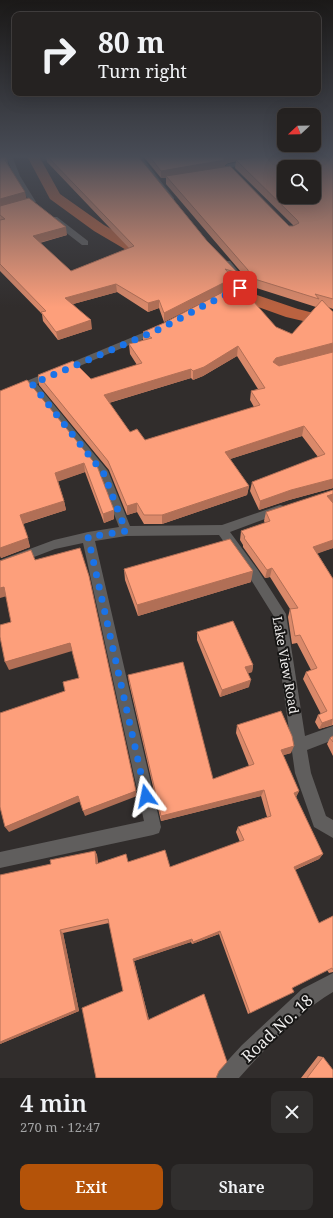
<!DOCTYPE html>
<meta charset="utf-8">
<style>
body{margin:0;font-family:"Noto Serif",serif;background:#312f2e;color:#f1f3f6;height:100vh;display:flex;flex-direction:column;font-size:15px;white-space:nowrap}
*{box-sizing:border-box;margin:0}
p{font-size:13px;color:#a3a4a5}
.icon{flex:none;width:22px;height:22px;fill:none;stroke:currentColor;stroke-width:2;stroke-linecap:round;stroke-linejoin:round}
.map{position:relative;height:1078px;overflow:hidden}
.panel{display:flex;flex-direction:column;background:#252221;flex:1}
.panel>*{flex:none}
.hud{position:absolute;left:12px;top:12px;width:309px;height:84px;border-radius:8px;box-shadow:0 4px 16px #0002,0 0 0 1px #423f3f;background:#252221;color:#f1f3f6;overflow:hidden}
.needle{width:26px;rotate:248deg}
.tools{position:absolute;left:277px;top:108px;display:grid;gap:8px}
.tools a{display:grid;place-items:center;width:44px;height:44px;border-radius:8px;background:#252221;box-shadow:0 4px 16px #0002,0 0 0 1px #423f3f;font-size:20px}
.pin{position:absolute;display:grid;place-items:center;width:34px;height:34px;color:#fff;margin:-17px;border-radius:8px;box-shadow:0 2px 6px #0006}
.me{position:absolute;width:44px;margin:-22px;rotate:348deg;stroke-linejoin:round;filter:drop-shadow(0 0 3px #0008)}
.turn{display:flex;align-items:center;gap:14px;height:84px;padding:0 20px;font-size:18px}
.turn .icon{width:52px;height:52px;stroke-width:2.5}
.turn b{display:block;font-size:28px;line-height:34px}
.round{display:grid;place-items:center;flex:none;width:42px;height:42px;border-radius:8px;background:#312f2e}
.head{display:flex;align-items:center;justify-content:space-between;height:68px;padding:0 20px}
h1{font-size:24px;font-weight:600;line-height:30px}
.cta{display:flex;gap:8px;margin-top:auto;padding:8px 20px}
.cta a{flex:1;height:46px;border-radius:8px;background:#b45309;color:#fff;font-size:16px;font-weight:600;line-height:46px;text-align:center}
.cta a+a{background:#312f2e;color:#f1f3f6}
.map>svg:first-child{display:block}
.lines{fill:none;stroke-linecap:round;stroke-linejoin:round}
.canal{fill:#ba6240;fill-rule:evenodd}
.street{fill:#605e5d;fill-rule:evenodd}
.wall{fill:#da896a;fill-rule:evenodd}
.shaded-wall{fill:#b16f56}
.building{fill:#fd9f7b;stroke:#b16f56;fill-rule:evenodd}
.route{stroke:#1a73e8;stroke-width:7;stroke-dasharray:0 12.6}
.labels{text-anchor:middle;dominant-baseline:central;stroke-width:4;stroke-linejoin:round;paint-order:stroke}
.street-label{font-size:13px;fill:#efedec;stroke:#171615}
.near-street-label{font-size:16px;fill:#efedec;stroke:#171615}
</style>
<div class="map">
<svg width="333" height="1078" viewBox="0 0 333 1078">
<rect width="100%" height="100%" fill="#312d2c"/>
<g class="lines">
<path class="canal" d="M27 156H39L60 194 104 225 157 255 159 258 157 261 151 263 145 261 94 231 50 199Z
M195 274 298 309 333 318V328L286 317 189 282 187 279 189 276Z"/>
<path class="street" d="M6 156H12L20 176 36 202 0 213V209L29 201 14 176Z
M48 156H63L43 161 40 159Z
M134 156H141L174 198V200H170Z
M251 161 253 162V164L232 167 234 170 231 172 225 166 228 164Z
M51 217H57L88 241V245H82L51 221Z
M224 261H230L247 282 243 290 227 296 223 294 224 292 237 286 239 282 224 265Z
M157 327 161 330 160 332 37 384 108 471 130 526 222 525 280 505 284 506 286 509 284 512 230 532 258 570 286 614 305 736 333 726V740L307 750 311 773 326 816 333 820V838L314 827 295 773 273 615 250 578 219 535 126 536 95 541 161 827 159 833 153 835 0 868V852L144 821 83 543 55 549 0 570V560L54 540 88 532 119 527 99 475 29 387 0 399V392Z
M333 973V992C299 1012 265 1049 239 1078H215L218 1071 242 1045 302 989Z"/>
</g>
<path class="wall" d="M0 156 7 158 8 164 26 199 67 235 40 243 71 271 129 248 49 164 47 162 46 156H138L207 241 238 273 237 282 233 280 232 287 164 322 159 308 148 312 117 292 73 304 92 329 58 340 43 321 42 314 0 271Z
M143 156H333V309L328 307 333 312V488L289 500 259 510 250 491 252 482 318 457 302 436 230 459 249 486 247 495 162 524H144L137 512 127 515 109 470 39 385 38 375 91 379 137 365 130 354 129 344 143 341V332L276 327 292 334 316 307 247 285V279L166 184V178H161ZM236 161 235 168 294 226H289L225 167V165L228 163ZM237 356 258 389 251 391 250 400 254 407 145 440 130 432 109 403 191 378 193 380 203 376Z
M0 391 97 466 114 510V519L104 523 85 472 58 481 64 501 66 510 23 524 30 547 1 558 0 555Z
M332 503 333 548 317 553 333 579V725L319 729 315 722 318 715 321 714 303 679 306 672 311 670 297 643 292 644 288 617 290 609 270 577 265 578 243 547V545L240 540 241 531 265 523 264 521 266 512Z
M124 569 251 582 138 616 125 580Z
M197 632 253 665 252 672 248 673 249 687 220 697 197 640Z
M128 675 213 779 249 766 236 733 237 725 291 753 283 755 299 791 296 797 323 854 319 859 295 870 319 923 333 916V972L329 973 327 970 292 988 250 1013 248 1014 219 934 192 944 191 942 134 961 149 1020 96 1078 123 991 109 923 63 933 79 1011 0 1044 51 864 95 851 97 855 98 863 128 862 170 867 240 842 236 832 238 827 267 817 261 796 161 821 129 683Z
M333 736V756L327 744 330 738Z
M318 1056 323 1057 333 1078H301Z"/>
<path class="shaded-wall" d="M226 156H275L236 160V161L228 163 225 165 224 168 166 176V178H161V171L224 158Z
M25 192 27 200 0 207V199Z
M66 227 67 235 34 244 33 236Z
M233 278 232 287 164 322V313Z
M116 284 117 292 66 306 65 298Z
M159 300V308L148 312V303Z
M91 320 92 329 58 340 56 332Z
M333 343V352L275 368 273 362 276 358Z
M238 346 237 356 203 376 193 380V371Z
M191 369V378L105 404 104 395Z
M304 426 302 436 224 461 225 452Z
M84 463 85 472 57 482 55 473Z
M333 479V488L289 500 259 510 260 501 291 490Z
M249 486 247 495 162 524V515Z
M333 494V502L325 505 327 496Z
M64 501 66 510 22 524 20 515Z
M137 503V512L127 515V506Z
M114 510V519L104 523 103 514Z
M28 538 30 547 1 558 0 555V548Z
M333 540V548L311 556 313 547Z
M272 568 270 577 265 578 267 570Z
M253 571 251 582 138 616 137 605Z
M4 587 7 596 0 598V588Z
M70 643 72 651 9 670 5 662Z
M253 665 252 672 244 675 245 667Z
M251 680 249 687 220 697 222 690Z
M333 719 332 725 319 729 322 723Z
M294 746 291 753 278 757 281 750Z
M264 790 261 796 161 821V816Z
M136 791 137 796 85 816 83 811Z
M299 791 296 797 294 793Z
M78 796 81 801 9 832 5 827Z
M95 851 97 855 98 868 96 864Z
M323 854 319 859 290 872 294 867Z
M60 930 63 933 79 1011 0 1044V1042Z
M220 931 219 934 192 944 193 942Z
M192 939 191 942 134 961 149 1020H148L133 959Z"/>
<path class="building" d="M0 156H6L7 158 5 160 25 192 0 199Z
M47 156H138L207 241 238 273 225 269 233 278 164 313 159 300 148 303 116 284 65 298 91 320 56 332 41 312 46 311 0 264V220L5 219 0 215V206L29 198 66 227 33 236 71 271 134 246Z
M149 156H226L224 158 225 160 161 171Z
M264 156H333V299L315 294 319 299 248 277 249 274 248 270 166 176 230 166 289 226H293L299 223 297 220 236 160ZM284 167H314V197H284Z
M238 284 276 327 292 334 322 300 333 312V343L276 358 273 362 279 366 333 352V479L291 490 260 501 252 482 325 454 304 426 225 452 249 486 162 515H144L137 503 127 506 108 461 38 375 73 361 91 379 142 363 129 344 152 338 143 332 164 323ZM238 346 265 388 251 391 260 405 145 440 137 429 130 432 104 395 191 369 193 371 204 367Z
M27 380 97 466 114 510 103 514 84 463 55 473 64 501 20 515 28 538 0 548V391Z
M333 490V494L327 496 333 503V540L313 547 333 579V719L322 723 318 715 327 711 306 672 317 668 300 635 295 636 290 609 298 608 272 568 267 570 244 538 245 537 241 531 270 521 266 512Z
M230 539 253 571 137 605 124 569Z
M80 548 89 576 136 791 83 811 78 796 5 827 0 807V713L65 691 63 682 79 678 70 643 5 662 0 637V625L11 622 4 587 0 588V561L31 550 35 560Z
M233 621 253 665 245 667 251 680 222 690 197 632Z
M183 662 213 779 254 764 237 725 281 711 292 736 294 746 281 750 299 791 294 793 323 854 294 867 319 923 333 916V970L332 968 292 988 294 992 250 1013 220 931 193 942 192 939 133 959 148 1020 204 994 227 1062 219 1071 216 1078H96L82 1008 123 991 108 919 60 930 76 1010 0 1042V875L51 864 50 860 95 851 96 864 126 854 128 862 165 850 170 867 244 840 238 827 271 816 264 790 161 816 128 675Z
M333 736V742L330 738Z
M323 1057 333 1070V1078H307Z"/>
<linearGradient id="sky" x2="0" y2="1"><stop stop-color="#1b1918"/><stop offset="0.51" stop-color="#484c56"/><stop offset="1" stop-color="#484c56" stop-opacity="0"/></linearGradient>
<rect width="333" height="307" fill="url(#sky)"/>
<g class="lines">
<path class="route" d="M146 796 88 537 126 531 104 474 32 384 160 329 207 304 240 288"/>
</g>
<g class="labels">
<g class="street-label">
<text transform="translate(286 665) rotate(80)">Lake View Road</text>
</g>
<g class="near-street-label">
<text transform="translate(277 1028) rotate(-43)">Road No. 18</text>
</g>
</g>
</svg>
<div class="tools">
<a><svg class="needle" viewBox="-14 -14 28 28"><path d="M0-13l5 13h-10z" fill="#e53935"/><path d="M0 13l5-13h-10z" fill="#a3a4a5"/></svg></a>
<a><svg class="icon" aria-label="search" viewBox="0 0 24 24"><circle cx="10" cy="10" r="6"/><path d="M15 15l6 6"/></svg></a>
</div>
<div class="pin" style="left:240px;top:288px;background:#d93025"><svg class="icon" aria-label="arrive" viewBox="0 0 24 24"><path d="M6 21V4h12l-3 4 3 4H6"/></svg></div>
<svg class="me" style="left:146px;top:796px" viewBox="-20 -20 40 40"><path d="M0-17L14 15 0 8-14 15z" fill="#1a73e8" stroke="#fff" stroke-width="4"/></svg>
<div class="hud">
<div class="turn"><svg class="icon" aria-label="right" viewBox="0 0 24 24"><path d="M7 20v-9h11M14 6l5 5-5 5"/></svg><div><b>80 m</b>Turn right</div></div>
</div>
</div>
<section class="panel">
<div class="head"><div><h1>4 min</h1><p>270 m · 12:47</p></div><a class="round"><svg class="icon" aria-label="close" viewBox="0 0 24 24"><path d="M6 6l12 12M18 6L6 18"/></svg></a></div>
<div class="cta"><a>Exit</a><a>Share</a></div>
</section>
